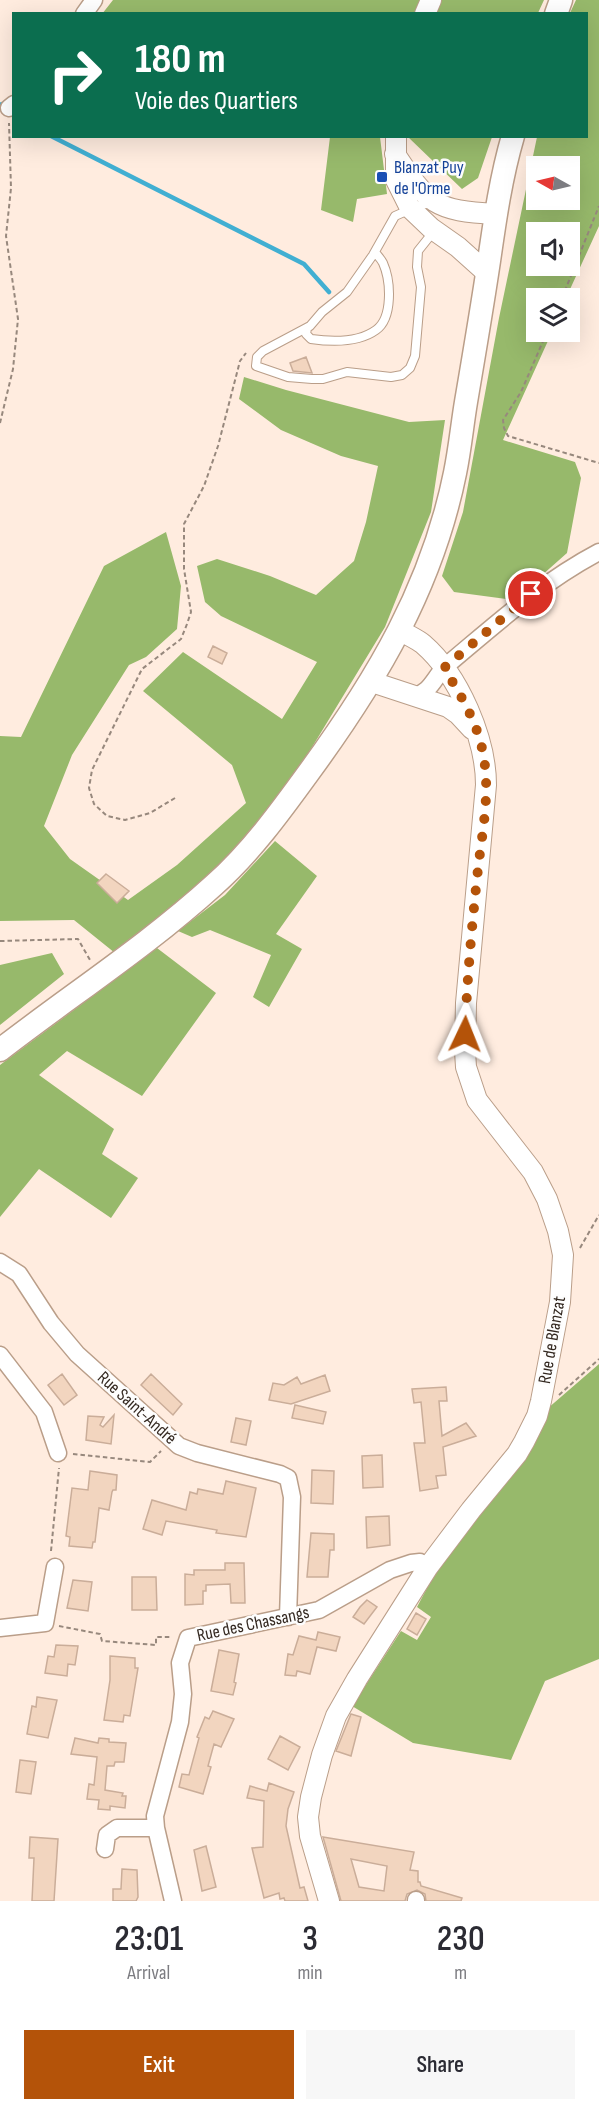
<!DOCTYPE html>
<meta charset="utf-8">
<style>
body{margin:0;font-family:"Sofia Sans Condensed",sans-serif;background:#f7f7f7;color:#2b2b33;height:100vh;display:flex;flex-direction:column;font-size:22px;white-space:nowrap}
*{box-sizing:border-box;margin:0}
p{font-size:20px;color:#7c7c81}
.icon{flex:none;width:33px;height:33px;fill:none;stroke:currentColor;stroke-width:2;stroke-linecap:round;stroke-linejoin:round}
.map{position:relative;height:1901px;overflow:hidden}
.side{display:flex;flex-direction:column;background:#fff;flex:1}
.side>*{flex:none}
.guide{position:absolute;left:12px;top:12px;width:576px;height:126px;border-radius:0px;box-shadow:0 6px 24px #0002;background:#0b6e4f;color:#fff;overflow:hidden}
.needle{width:39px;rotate:278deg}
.controls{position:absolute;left:526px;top:156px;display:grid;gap:12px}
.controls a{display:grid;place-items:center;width:54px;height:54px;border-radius:0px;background:#fff;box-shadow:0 6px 24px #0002;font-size:30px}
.pin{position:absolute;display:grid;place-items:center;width:51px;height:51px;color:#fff;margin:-26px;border:3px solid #fff;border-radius:50%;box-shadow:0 2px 6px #0007}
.me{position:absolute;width:66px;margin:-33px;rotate:2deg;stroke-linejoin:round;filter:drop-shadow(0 0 4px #0008)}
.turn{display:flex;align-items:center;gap:21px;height:126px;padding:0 24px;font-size:27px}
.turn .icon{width:78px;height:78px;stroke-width:2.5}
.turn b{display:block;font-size:42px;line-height:51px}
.eta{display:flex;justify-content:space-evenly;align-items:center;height:102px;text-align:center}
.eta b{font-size:36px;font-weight:600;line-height:42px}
.primary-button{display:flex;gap:12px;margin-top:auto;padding:12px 24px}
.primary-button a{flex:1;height:69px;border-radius:0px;background:#b45309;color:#fff;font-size:24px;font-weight:600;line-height:69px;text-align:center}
.primary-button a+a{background:#f7f7f7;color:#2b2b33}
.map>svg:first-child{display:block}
.forest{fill:#97b96b;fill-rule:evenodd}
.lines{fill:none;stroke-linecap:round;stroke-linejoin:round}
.stream{stroke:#41afd2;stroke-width:4.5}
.building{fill:#f2d5bf;stroke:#caad99;stroke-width:1.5;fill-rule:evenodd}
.service-casing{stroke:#ba9e89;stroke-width:10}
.minor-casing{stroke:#ba9e89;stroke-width:19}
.tertiary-casing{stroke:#ba9e89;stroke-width:22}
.secondary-casing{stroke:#ba9e89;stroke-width:25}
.path{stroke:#97887d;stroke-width:2;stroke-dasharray:4.5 3;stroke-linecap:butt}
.service{stroke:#fff;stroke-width:8}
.minor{stroke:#fff;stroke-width:16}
.tertiary{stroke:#fff;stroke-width:20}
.secondary{stroke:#fff;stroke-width:22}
.route{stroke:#b45309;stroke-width:10;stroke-dasharray:0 18}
.transit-dot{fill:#1a4fb4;stroke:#fdfdfd;stroke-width:2}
.labels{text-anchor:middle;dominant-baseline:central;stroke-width:5;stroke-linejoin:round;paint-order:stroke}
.transit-label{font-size:18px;fill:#164399;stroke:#fdfdfd;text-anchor:start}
.street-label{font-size:18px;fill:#332820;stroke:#fdfdfd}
</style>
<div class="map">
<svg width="599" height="1901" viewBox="0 0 599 1901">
<rect width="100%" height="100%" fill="#ffecdf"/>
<path class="forest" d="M113 0H420L415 14H102Z
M440 0H544L538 13 434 14Z
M576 0H599V226L566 298H537V332H552L503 440 575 462 581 478 567 553 514 600 454 592 442 576 463 512 499 318 537 137 586 136V14L570 13ZM537 166H570V200H537ZM537 232H570V266H537Z
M330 137H380L387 194 357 199 353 222 321 210Z
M408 137V136L492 137 478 178 462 189Z
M244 377 286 390 409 422 445 420 431 512 385 627 283 795 243 846 167 914 115 953 74 920 0 921V736L21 737 104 566 166 532 181 586 177 629 146 657 129 665 72 755 44 826 70 859 128 900 177 865 246 803 232 765 143 691 183 652 282 719 317 662 221 616 205 602 197 566 217 559 270 576 316 595 354 561 366 522 378 466 341 456 281 430 239 399Z
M275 841 317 876 276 934 302 949 269 1007 253 997 271 955 210 930 192 937 178 931 225 895Z
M157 948 216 993 142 1096 67 1051 39 1075 114 1129 102 1154 138 1178 111 1218 39 1169 0 1217V1065Z
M52 953 64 974 0 1025V965Z
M599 1364V1659L545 1681 511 1760 413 1743 352 1706 401 1631 417 1640 431 1617 417 1607 442 1560 526 1459 547 1409Z"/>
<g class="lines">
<path class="stream" d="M0 105 2 104
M51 136 304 264 329 292"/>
</g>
<path class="building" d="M306 357 312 373 293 371 290 363Z
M213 646 227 653 222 664 208 657Z
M106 874 129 891 117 903 97 883Z
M62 1374 77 1395 64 1405 48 1385Z
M151 1374 182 1404 173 1415 141 1385Z
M325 1375 330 1391 291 1404 269 1400 273 1383 284 1385 297 1377 301 1384Z
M446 1387 447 1401H439L442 1436 466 1423 476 1436 443 1447 446 1475 436 1476 438 1488 420 1491 414 1443H425L421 1402 414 1403 412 1389Z
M295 1405 326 1412 323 1424 292 1418Z
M114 1415 111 1444 86 1440 88 1416 104 1417 100 1425 103 1427Z
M236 1418 251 1421 246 1445 231 1442Z
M382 1455 383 1487 363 1488 362 1456Z
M312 1470 334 1471 333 1504 311 1503Z
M90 1471 117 1475 116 1490H113L112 1492 109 1510 99 1508 95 1542H93L92 1548 69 1546 70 1537 66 1536 72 1488 88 1490Z
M226 1481 256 1488 246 1537 216 1533 217 1530 166 1521 162 1535 143 1529 152 1500 186 1510 190 1492 197 1494 198 1489 223 1494Z
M389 1516 390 1545 367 1548 366 1517Z
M311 1533 334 1534V1550H330L328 1577H307Z
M225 1563H244L245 1603H231L230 1584 206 1585V1591H203V1604L185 1605V1574L194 1575V1570H225Z
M132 1577H156L157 1610H132Z
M73 1580 92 1582 88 1611 67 1608Z
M367 1600 377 1607 364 1624 353 1617 360 1607Z
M416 1613 426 1619 417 1635 407 1629Z
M318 1632 340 1637 336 1651 317 1647 310 1674 297 1671 296 1676 285 1675 288 1654 293 1655 299 1636 316 1640Z
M56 1645 78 1646 75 1665 68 1664 67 1676 45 1673 48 1656 54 1657Z
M219 1650 239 1654 234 1682 236 1683 233 1695 211 1691Z
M110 1656 135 1658V1668H138L130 1716 124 1715 123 1722 104 1720 110 1680Z
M37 1697 57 1700 48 1738 27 1734 32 1706 36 1707Z
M213 1711 234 1719 221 1747 214 1744 208 1766 211 1767 203 1794 179 1787 182 1774 189 1775 199 1738 197 1737 205 1717 209 1719Z
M351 1714 361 1717 351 1756 336 1751Z
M280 1736 300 1747 288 1770 268 1759Z
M75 1738 98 1743 99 1738 109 1739V1742L126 1743 124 1762H115L114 1766H107L105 1790 123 1793 122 1796H126L125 1808 110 1806V1810L98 1809 99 1800 87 1799 89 1784 94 1785 97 1757 71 1754Z
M20 1760 36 1762 31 1794 16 1792Z
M269 1783 294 1792 288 1809 286 1826 300 1888 304 1887 308 1901H285L284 1898 280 1899 279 1893 264 1898 252 1848 263 1847 264 1801 247 1798 250 1786 267 1791Z
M30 1837 58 1839 54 1901H32L34 1858H29Z
M323 1837 414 1852 410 1870 418 1871V1882H420L421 1886 462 1898 461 1901H426L425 1894 417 1890 407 1894 405 1901H341ZM351 1859 387 1866 384 1891 359 1887Z
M206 1846 216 1887 202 1891 194 1850Z
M122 1869 137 1870 138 1897 136 1901H113V1889H121Z"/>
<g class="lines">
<defs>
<path id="service" d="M433 203 420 205 395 216 373 255 347 292 322 312 310 326 263 351 257 357 256 366 288 377 312 379H323L347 372 391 377 402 375 410 368 415 356 421 287 417 267 418 251 430 236H436
M307 328 306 334 311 339C332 342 358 343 376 330 393 318 391 281 383 263 381 259 377 255 375 252"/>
<path id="minor" d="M84 14 94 0
M9 108 14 104
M414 696C431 693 435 675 447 665 496 624 542 582 599 552
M0 1262 19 1274 51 1323 77 1354 179 1446 197 1453 280 1474 288 1478 292 1497 288 1617
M0 1355 44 1412 58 1453
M0 1628 45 1623 55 1567
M156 1828 173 1901
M105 1849 107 1835 117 1828H156L155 1816 180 1722 183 1694 180 1663 188 1638 319 1610 390 1570 411 1563 420 1562 428 1567
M416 1901V1900"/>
<path id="tertiary" d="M425 14 431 0
M396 136V180L410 208 431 228 458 247 487 273
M395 154C428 204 435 211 496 214
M372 682 448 707 458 714 472 729
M329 1901 310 1836 308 1817 311 1797 322 1755 336 1716 357 1679 428 1567 471 1510 517 1454 524 1442 537 1416 541 1401 560 1302 563 1255 558 1231 547 1199 533 1172 477 1100 466 1067 465 1051 466 1003 486 785C486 739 459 675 423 644 417 639 407 635 400 630"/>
<path id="secondary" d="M556 14 561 0
M0 1050C71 995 147 946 214 885 251 852 280 812 309 772 377 679 432 587 455 473 460 449 462 426 466 402 474 355 482 308 489 261 495 219 501 177 513 136"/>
</defs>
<use href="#service" class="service-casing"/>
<use href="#minor" class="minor-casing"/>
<use href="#tertiary" class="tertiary-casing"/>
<use href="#secondary" class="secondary-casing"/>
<path class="path" d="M562 298 599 206
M547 332 521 392 503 420 504 428 508 436 599 463
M0 423 13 369 18 319 6 236 11 188 9 123
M175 798 150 813 125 820 107 816 94 804 89 788 92 770 142 669 181 639 187 624 191 612 184 569V524L204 486 218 446 240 361 246 353
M0 941 78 939 90 960
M580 1248 599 1215
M559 1395 599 1359
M73 1454 150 1462 161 1451
M51 1551 59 1468
M59 1626 100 1634 102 1641 156 1645V1637H172"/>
<use href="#service" class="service"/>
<use href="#minor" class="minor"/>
<use href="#tertiary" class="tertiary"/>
<use href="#secondary" class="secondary"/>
</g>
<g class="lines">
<path class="route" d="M465 1034C467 979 472 924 478 869 482 834 490 795 484 759 479 725 462 697 444 668L531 594"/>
</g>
<rect class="transit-dot" x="376" y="171" width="12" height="12" rx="3"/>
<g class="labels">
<g class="transit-label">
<text x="394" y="167">Blanzat Puy<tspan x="394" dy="21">de l'Orme</tspan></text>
</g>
<g class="street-label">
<text transform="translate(552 1340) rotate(-80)">Rue de Blanzat</text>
<text transform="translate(137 1408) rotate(42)">Rue Saint-André</text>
<text transform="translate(253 1624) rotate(-12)">Rue des Chassangs</text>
</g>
</g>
</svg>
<div class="controls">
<a><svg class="needle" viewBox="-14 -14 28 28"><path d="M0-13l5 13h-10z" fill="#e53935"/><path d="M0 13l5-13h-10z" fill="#7c7c81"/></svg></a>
<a><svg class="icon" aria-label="sound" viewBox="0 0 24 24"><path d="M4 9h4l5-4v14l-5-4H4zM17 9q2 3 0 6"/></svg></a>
<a><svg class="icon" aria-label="layers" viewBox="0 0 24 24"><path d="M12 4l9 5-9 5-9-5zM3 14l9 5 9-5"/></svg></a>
</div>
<div class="pin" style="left:531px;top:594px;background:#d93025"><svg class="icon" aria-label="arrive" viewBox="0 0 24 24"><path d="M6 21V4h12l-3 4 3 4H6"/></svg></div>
<svg class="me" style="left:465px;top:1034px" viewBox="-20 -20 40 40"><path d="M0-17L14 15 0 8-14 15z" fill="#b45309" stroke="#fff" stroke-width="4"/></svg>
<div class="guide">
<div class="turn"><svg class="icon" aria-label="right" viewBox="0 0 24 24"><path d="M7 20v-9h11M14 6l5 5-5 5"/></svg><div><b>180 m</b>Voie des Quartiers</div></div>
</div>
</div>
<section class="side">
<div class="eta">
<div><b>23:01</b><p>Arrival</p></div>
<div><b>3</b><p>min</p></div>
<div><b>230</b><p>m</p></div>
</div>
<div class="primary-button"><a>Exit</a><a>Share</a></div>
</section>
